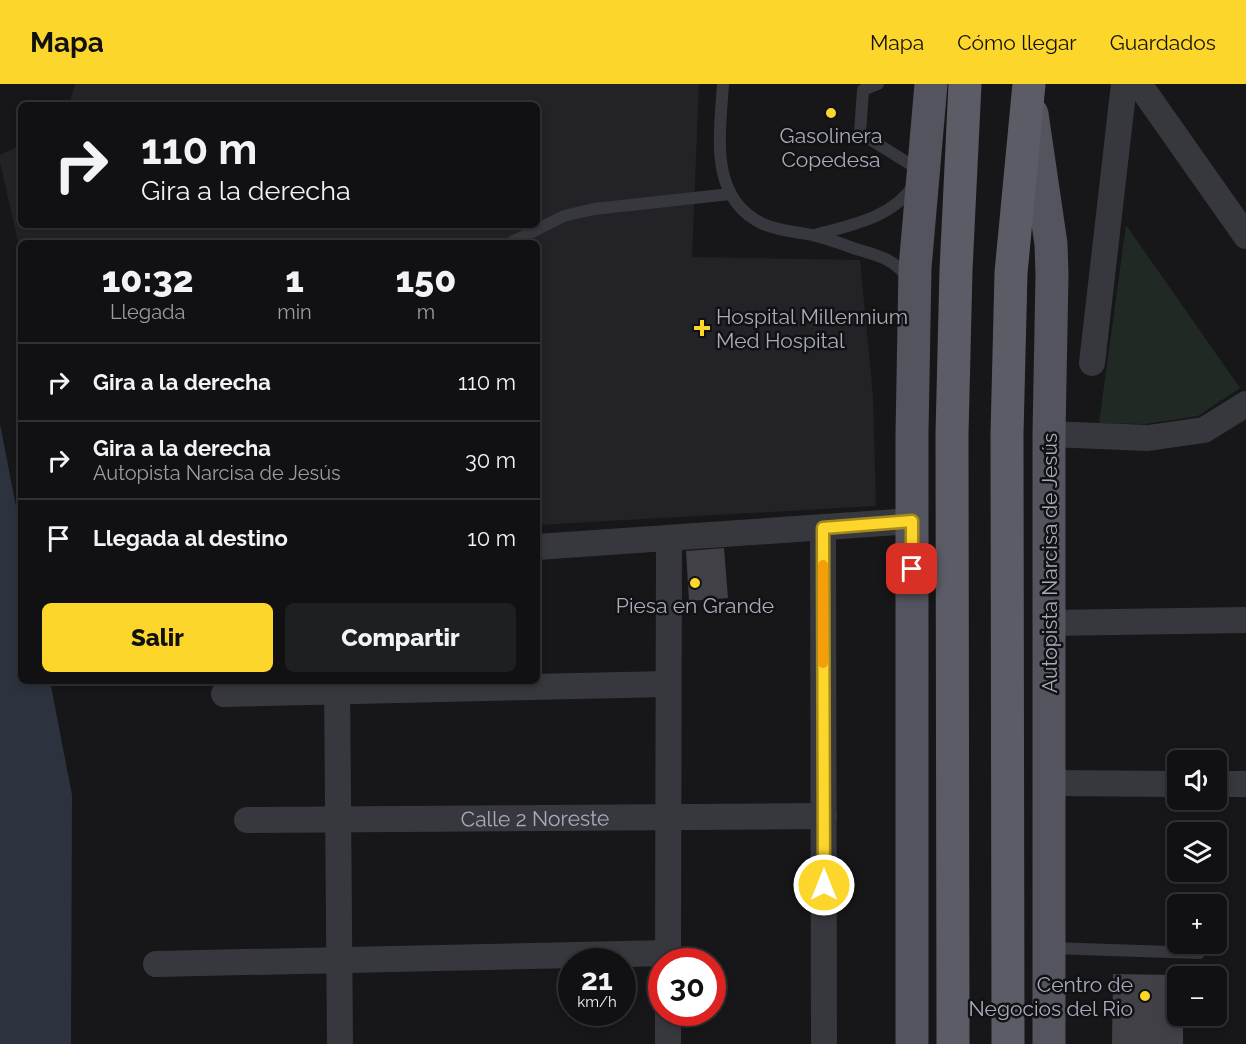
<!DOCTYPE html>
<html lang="es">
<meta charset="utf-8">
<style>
body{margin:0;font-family:Raleway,sans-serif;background:#1e1f21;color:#f1f3f6;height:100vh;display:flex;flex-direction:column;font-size:22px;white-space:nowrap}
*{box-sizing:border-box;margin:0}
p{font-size:20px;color:#9c9da0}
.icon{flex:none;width:33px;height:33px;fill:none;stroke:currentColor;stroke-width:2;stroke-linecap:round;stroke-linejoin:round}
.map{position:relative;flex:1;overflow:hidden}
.panel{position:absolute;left:18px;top:156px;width:522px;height:444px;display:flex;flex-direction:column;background:#111113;border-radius:9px;box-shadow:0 3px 9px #0003,0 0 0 2px #303133}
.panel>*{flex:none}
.banner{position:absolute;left:18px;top:18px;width:522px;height:126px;border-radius:9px;box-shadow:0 3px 9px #0003,0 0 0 2px #303133;background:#111113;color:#f1f3f6;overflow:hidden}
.buttons{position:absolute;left:1167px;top:666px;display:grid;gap:12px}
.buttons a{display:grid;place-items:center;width:60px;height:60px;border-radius:9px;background:#111113;box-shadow:0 3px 9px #0003,0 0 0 2px #303133;font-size:30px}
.speed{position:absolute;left:558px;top:864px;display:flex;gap:12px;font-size:30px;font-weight:700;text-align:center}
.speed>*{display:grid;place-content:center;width:78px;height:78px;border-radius:50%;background:#111113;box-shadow:0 3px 9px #0003,0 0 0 2px #303133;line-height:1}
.speed small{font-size:15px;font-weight:400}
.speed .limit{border:9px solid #d22;background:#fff;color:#111}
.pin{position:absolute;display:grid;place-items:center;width:51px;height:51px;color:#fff;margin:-26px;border-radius:12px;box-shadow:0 3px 9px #0006}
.me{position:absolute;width:66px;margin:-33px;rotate:0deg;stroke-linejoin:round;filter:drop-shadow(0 0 4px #0008)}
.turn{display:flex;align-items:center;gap:21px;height:126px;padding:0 24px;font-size:27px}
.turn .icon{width:78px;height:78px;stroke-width:2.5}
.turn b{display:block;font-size:42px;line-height:51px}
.eta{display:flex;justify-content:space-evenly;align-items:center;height:102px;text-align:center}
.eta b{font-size:36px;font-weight:800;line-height:42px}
.primary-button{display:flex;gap:12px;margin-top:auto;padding:12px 24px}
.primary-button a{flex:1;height:69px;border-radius:9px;background:#fdd62b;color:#111;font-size:24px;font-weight:800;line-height:69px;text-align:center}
.primary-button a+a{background:#1e1f21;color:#f1f3f6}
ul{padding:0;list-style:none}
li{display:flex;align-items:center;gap:18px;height:78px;padding:0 24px;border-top:2px solid #303133}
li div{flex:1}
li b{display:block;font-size:22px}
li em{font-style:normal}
header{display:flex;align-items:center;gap:36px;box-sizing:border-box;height:84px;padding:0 30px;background:#fdd62b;color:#111}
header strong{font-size:28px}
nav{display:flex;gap:33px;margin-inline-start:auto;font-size:21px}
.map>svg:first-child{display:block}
.built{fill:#232226}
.green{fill:#202923}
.water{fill:#2c333e}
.building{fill:#414046}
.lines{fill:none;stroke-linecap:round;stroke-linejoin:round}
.service{stroke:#37373e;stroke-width:12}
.minor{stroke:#37373e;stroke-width:26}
.primary{stroke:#53545d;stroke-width:33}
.trunk{stroke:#5b5c66;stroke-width:33}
.route-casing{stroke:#a48b1c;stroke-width:15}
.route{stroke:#fdd62b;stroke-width:10}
.slow{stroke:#f59e0b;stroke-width:10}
.poi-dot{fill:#fdd62b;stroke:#121214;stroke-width:2}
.labels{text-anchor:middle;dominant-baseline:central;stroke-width:5;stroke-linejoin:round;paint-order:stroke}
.poi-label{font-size:21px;fill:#a8abba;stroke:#121214}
.street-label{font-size:21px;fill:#a8abba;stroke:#121214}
</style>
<header>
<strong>Mapa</strong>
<nav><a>Mapa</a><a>Cómo llegar</a><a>Guardados</a></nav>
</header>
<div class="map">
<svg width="1246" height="960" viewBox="0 0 1246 960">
<rect width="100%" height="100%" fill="#171719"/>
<path class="built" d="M75 0H699L692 173 860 176 873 312 876 422 537 441V159H21V171L0 78V71L21 61V141H537V21H69Z"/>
<path class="green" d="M1126 141 1240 304 1198 332 1145 340 1099 339Z"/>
<path class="water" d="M0 340 21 448V597H50L72 711 71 960H0Z"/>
<path class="building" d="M724 464 728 514 689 517 686 467Z
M1113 890 1178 891V932H1183V960H1112Z"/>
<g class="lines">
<path class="service" d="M723 0C720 50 708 114 763 140 779 147 796 148 812 151 827 154 842 160 856 165 877 171 894 175 907 193
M878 0 863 6 860 49 921 87
M815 151C851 141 892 134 914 101
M510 159 564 132 594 125 730 110
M1051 864 1199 869"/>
<g class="minor">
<path d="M1139 0 1246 152"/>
<path d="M1092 279 1124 0"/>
<path d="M1049 350 1148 354 1204 346 1246 320"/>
<path d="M823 444 824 960"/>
<path d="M537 463 912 437"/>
<path d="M1049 539 1246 536"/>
<path d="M337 597 340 960"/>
<path d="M224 610 668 600"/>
<path d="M1049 699 1178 700"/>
<path d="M1216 700H1246"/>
<path id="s1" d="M247 736 824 732"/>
<path d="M668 878 669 454"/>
<path d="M156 880 668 869"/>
<path d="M668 960V928"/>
</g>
<path class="primary" d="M1032 30 1051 160 1052 191 1049 350V960
M912 960V350L915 184 931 0"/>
<path class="trunk" d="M953 960 952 350 956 186 965 0
M1008 960 1007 350 1011 189 1029 0"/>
</g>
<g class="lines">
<defs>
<path id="route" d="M824 801 823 444 912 437V485"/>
</defs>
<use href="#route" class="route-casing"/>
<use href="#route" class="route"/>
<path class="slow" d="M823 481V579"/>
</g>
<g class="poi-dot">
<circle cx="831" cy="29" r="6"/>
<path d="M699 235h6v6h6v6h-6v6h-6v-6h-6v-6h6z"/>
<circle cx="695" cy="499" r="6"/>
<circle cx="1145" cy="912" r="6"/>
</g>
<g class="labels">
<g class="poi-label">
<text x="831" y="51">Gasolinera<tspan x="831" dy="24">Copedesa</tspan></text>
<text x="716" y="232" text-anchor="start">Hospital Millennium<tspan x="716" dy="24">Med Hospital</tspan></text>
<text x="695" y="521">Piesa en Grande</text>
<text x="1133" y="900" text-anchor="end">Centro de<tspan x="1133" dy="24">Negocios del Rio</tspan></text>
</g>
<g class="street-label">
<text transform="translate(1049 479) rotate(-90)">Autopista Narcisa de Jesús</text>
<text stroke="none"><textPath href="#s1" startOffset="288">Calle 2 Noreste</textPath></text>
</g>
</g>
</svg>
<div class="buttons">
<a><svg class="icon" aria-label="sound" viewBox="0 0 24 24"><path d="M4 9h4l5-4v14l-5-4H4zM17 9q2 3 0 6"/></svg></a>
<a><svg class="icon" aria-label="layers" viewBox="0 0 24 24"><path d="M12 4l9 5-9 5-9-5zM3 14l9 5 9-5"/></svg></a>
<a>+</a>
<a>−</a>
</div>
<div class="speed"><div>21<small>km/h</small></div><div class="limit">30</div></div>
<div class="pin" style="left:912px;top:485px;background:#d93025"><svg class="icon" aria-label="arrive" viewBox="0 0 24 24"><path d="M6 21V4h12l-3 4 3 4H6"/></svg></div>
<svg class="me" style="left:824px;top:801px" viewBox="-20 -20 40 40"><circle r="17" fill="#fdd62b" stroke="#fff" stroke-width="3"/><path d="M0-11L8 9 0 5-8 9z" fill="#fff"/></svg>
<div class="banner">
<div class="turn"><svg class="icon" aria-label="right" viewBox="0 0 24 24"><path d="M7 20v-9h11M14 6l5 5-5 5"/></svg><div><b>110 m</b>Gira a la derecha</div></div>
</div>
<section class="panel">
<div class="eta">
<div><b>10:32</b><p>Llegada</p></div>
<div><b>1</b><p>min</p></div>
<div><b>150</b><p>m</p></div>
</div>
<ul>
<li><svg class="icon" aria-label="right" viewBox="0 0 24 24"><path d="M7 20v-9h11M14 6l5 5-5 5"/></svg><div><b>Gira a la derecha</b></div><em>110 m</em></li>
<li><svg class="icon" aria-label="right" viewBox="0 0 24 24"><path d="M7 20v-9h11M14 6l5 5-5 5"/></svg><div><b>Gira a la derecha</b><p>Autopista Narcisa de Jesús</p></div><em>30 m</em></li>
<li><svg class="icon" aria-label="arrive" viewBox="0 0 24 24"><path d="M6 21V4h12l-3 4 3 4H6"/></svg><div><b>Llegada al destino</b></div><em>10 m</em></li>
</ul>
<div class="primary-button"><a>Salir</a><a>Compartir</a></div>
</section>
</div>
